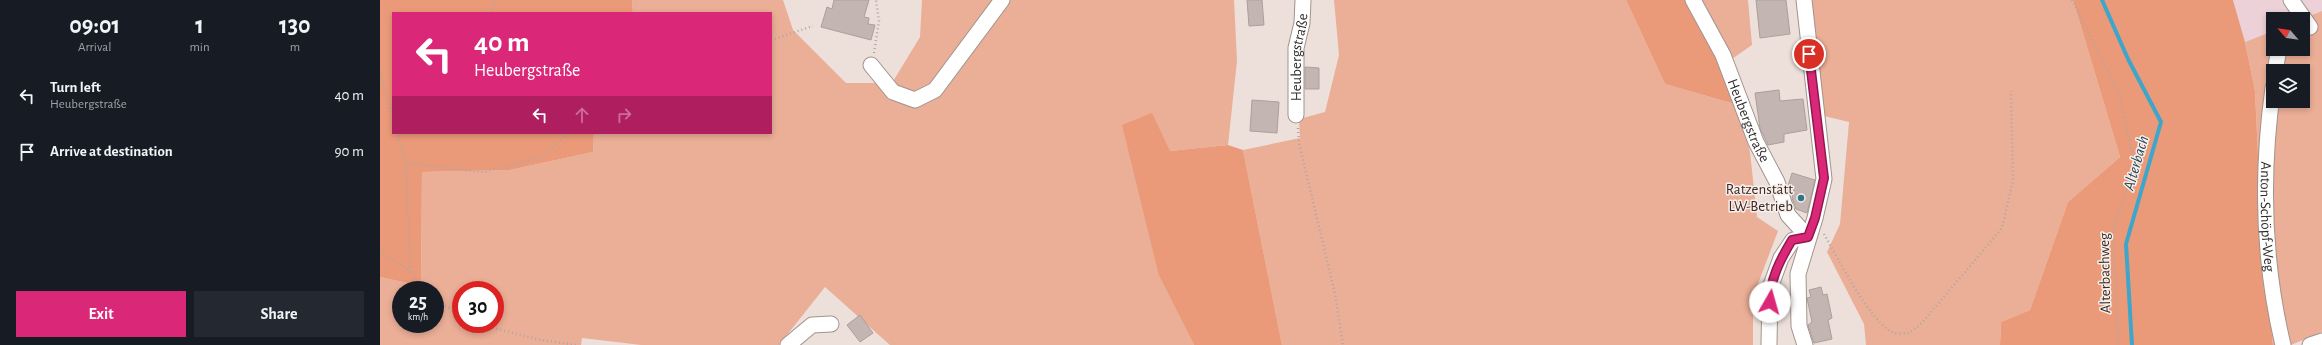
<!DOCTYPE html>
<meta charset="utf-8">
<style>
body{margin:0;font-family:"Alegreya Sans",sans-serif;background:#242831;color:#f1f3f6;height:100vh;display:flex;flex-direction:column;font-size:15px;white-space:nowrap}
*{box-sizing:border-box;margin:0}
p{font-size:13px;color:#9ea1a6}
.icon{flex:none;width:22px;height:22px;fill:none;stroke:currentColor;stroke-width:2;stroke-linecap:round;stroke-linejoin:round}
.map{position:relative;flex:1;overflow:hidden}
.side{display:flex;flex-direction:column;background:#171b24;width:380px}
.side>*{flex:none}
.top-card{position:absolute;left:12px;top:12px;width:380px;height:122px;border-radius:0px;box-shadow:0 2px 6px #0003;background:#db2777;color:#fff;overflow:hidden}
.needle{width:26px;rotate:298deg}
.tools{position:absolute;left:1886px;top:12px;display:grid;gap:8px}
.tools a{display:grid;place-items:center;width:44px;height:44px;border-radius:0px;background:#171b24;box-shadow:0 2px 6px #0003;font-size:20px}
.speed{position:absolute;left:12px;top:281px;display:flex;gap:8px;font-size:20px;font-weight:700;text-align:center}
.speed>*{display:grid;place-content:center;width:52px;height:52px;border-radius:50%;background:#171b24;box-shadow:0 2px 6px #0003;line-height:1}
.speed small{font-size:10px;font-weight:400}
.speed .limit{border:6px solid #d22;background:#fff;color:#111}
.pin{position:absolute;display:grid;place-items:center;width:34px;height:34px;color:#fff;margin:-17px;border:2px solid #fff;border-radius:50%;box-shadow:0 1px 4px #0007}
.me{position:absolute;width:44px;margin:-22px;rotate:7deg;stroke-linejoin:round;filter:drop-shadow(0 0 3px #0008)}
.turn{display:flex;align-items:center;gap:14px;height:84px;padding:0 16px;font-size:18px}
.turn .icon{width:52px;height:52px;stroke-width:2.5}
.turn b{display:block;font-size:28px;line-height:34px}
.lanes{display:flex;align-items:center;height:38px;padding:0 16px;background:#0003;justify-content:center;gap:20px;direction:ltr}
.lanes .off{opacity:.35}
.eta{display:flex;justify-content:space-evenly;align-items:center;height:68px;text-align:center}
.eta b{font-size:24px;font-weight:700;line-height:28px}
.primary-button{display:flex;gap:8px;margin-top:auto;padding:8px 16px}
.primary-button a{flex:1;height:46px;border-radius:0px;background:#db2777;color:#fff;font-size:16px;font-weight:700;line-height:46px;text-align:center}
.primary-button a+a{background:#242831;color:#f1f3f6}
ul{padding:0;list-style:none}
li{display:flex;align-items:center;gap:12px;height:56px;padding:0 16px}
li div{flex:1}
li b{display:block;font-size:15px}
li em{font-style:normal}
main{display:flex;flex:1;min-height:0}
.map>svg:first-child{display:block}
.industrial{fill:#ecd2d8}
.green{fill:#ebae96;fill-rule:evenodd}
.forest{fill:#eb9a79}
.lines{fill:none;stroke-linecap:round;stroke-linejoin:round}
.stream{stroke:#3ea5cb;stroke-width:4}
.building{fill:#c3b6b2;stroke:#ac9f9b}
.minor-casing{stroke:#a0948f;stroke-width:17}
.path{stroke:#b0a6a2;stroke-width:2.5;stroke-dasharray:1 3;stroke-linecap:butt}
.minor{stroke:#fff;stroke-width:15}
.route-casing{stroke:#8e194d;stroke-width:10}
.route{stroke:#db2777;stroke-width:7}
.poi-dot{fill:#307583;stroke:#fbede8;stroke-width:1.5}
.labels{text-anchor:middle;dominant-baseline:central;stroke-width:3;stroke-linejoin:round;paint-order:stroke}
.street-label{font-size:15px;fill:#322d2b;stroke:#fbede8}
.poi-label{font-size:15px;fill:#322d2b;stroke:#fbede8;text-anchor:end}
.water-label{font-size:16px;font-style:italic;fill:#1b4657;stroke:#fbede8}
</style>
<main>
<section class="side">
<div class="eta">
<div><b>09:01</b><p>Arrival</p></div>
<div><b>1</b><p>min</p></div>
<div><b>130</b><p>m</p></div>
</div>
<ul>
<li><svg class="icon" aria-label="left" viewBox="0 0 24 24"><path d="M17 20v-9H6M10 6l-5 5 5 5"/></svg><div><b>Turn left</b><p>Heubergstraße</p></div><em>40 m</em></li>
<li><svg class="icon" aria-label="arrive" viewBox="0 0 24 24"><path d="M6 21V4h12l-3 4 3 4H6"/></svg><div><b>Arrive at destination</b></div><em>90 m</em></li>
</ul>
<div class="primary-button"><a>Exit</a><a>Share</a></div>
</section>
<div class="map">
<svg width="1942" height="345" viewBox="0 0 1942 345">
<rect width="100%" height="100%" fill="#ede0db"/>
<path class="industrial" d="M1853 0H1942V11L1922 19H1893V31L1865 42Z"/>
<path class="green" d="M252 0H403L413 30 466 83H512L540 37 542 0H854L857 61 848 145 790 151 779 276 814 345H510L445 287 399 345H261L202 338 201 345H0V277L41 286 42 172 130 170 213 152 214 133H391V13H253ZM21 290H55V324H21ZM81 290H115V324H81Z
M954 0H1246L1285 84 1358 105 1370 152 1377 217 1398 231 1373 297V345H902L863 150 920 138 919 119 945 112 959 55Z
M1315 0H1368L1372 45 1349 61Z
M1430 0H1693L1740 157 1688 202 1650 310 1621 322 1620 345H1486L1484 324 1447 252 1460 224 1469 122 1444 116Z
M1942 11V332L1911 345H1893L1881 220 1875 91 1865 42 1893 31V49H1923L1922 19ZM1893 71H1923V101H1893Z"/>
<path class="forest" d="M0 0H252L253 13H13V133H214L213 152 130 170 42 172 41 286 0 277Z
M1246 0H1315L1358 105 1285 84Z
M1693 0H1853L1865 42 1875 91 1881 220 1893 345H1620L1621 322 1650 310 1688 202 1740 157Z
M772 113 790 151 848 145 863 150 902 345H814L779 276 742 125Z"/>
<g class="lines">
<path class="stream" d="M1722 0 1748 59 1781 122 1746 244 1752 345"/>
</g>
<path class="building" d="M454 0H489L484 17 489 18 488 24 495 25 491 40 441 27 447 7 452 9Z
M867 0H882L884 25 869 26Z
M1376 0H1406L1410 34 1380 38Z
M925 67 939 68V89H925Z
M1399 90 1400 101 1423 99 1427 130 1404 134V142L1388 145 1380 128 1375 93Z
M872 100 899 102 897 133 870 131Z
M1412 173 1435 180 1427 213 1416 209 1412 198 1414 189 1408 186Z
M1441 287 1443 295 1447 294 1452 318 1448 320 1452 339 1434 343 1428 325 1432 322 1427 298 1431 297 1429 290Z
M480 315 493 333 480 342 467 325Z"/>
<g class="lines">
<defs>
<g id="minor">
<path id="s1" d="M1313 0 1343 55 1376 142 1397 182 1408 215 1428 237"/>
<path d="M1424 0 1444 179 1435 218 1418 274 1419 326 1425 345"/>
<path d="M1911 0 1930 27"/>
<path d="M491 65 513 92 535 100 555 90 622 0"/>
<path d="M1895 71 1899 49"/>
<path id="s2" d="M1893 88C1881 173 1883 261 1903 345"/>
<path id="s3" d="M916 115V48L922 23 923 0"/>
<path d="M408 345 432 325 451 324"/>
<path d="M1389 345 1390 288 1401 258 1413 240 1428 237"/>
<path d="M1930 345 1942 341"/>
</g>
</defs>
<use href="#minor" class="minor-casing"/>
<path class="path" d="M1692 0 1739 93 1755 166 1733 230 1738 345
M110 13 116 0
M391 40 433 26
M494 53 499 21 496 0
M0 73 13 118
M918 128 919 143 955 294 963 345
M26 163 104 172 164 156 188 133
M1444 234C1457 257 1491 324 1514 333 1518 334 1525 333 1529 333L1542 323 1622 228 1633 180 1631 91
M0 251 30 271 26 163 17 133
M30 271 44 290
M55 299 81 315
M97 324 161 340 196 345"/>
<use href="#minor" class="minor"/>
</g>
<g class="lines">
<defs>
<path id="route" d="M1390 302C1390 279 1400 260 1412 240L1428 237 1435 218 1444 178 1429 54"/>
</defs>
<use href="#route" class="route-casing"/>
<use href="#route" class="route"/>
</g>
<circle class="poi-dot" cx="1421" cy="198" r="4"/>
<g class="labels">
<g class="street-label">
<text stroke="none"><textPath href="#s3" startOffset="58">Heubergstraße</textPath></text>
<text stroke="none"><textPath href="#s1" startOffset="133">Heubergstraße</textPath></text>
<text stroke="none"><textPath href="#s2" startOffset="129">Anton-Schöpf-Weg</textPath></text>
<text transform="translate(1725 273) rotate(-91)">Alterbachweg</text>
</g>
<g class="poi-label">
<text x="1413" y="189">Ratzenstätt<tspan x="1413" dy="17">LW-Betrieb</tspan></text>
</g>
<g class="water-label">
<text transform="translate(1756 163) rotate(-74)">Alterbach</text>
</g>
</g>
</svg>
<div class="tools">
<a><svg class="needle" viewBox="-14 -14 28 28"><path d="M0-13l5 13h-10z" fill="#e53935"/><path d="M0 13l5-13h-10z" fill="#9ea1a6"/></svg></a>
<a><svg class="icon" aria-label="layers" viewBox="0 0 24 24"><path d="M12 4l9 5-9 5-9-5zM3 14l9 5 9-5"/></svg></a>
</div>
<div class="speed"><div>25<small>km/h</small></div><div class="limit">30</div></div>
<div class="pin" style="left:1429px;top:54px;background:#d93025"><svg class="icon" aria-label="arrive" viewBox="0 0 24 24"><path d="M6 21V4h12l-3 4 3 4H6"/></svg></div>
<svg class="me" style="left:1390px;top:302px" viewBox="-20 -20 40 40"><circle r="19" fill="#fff"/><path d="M0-13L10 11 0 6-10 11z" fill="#db2777"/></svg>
<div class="top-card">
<div class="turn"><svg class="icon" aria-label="left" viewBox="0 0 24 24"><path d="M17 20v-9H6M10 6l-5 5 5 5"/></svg><div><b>40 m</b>Heubergstraße</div></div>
<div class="lanes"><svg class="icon" aria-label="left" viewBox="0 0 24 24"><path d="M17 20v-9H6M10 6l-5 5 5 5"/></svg><svg class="icon off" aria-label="ahead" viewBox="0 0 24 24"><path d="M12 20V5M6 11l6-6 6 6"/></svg><svg class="icon off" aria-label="right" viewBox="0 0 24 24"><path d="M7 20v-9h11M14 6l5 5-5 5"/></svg></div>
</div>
</div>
</main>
